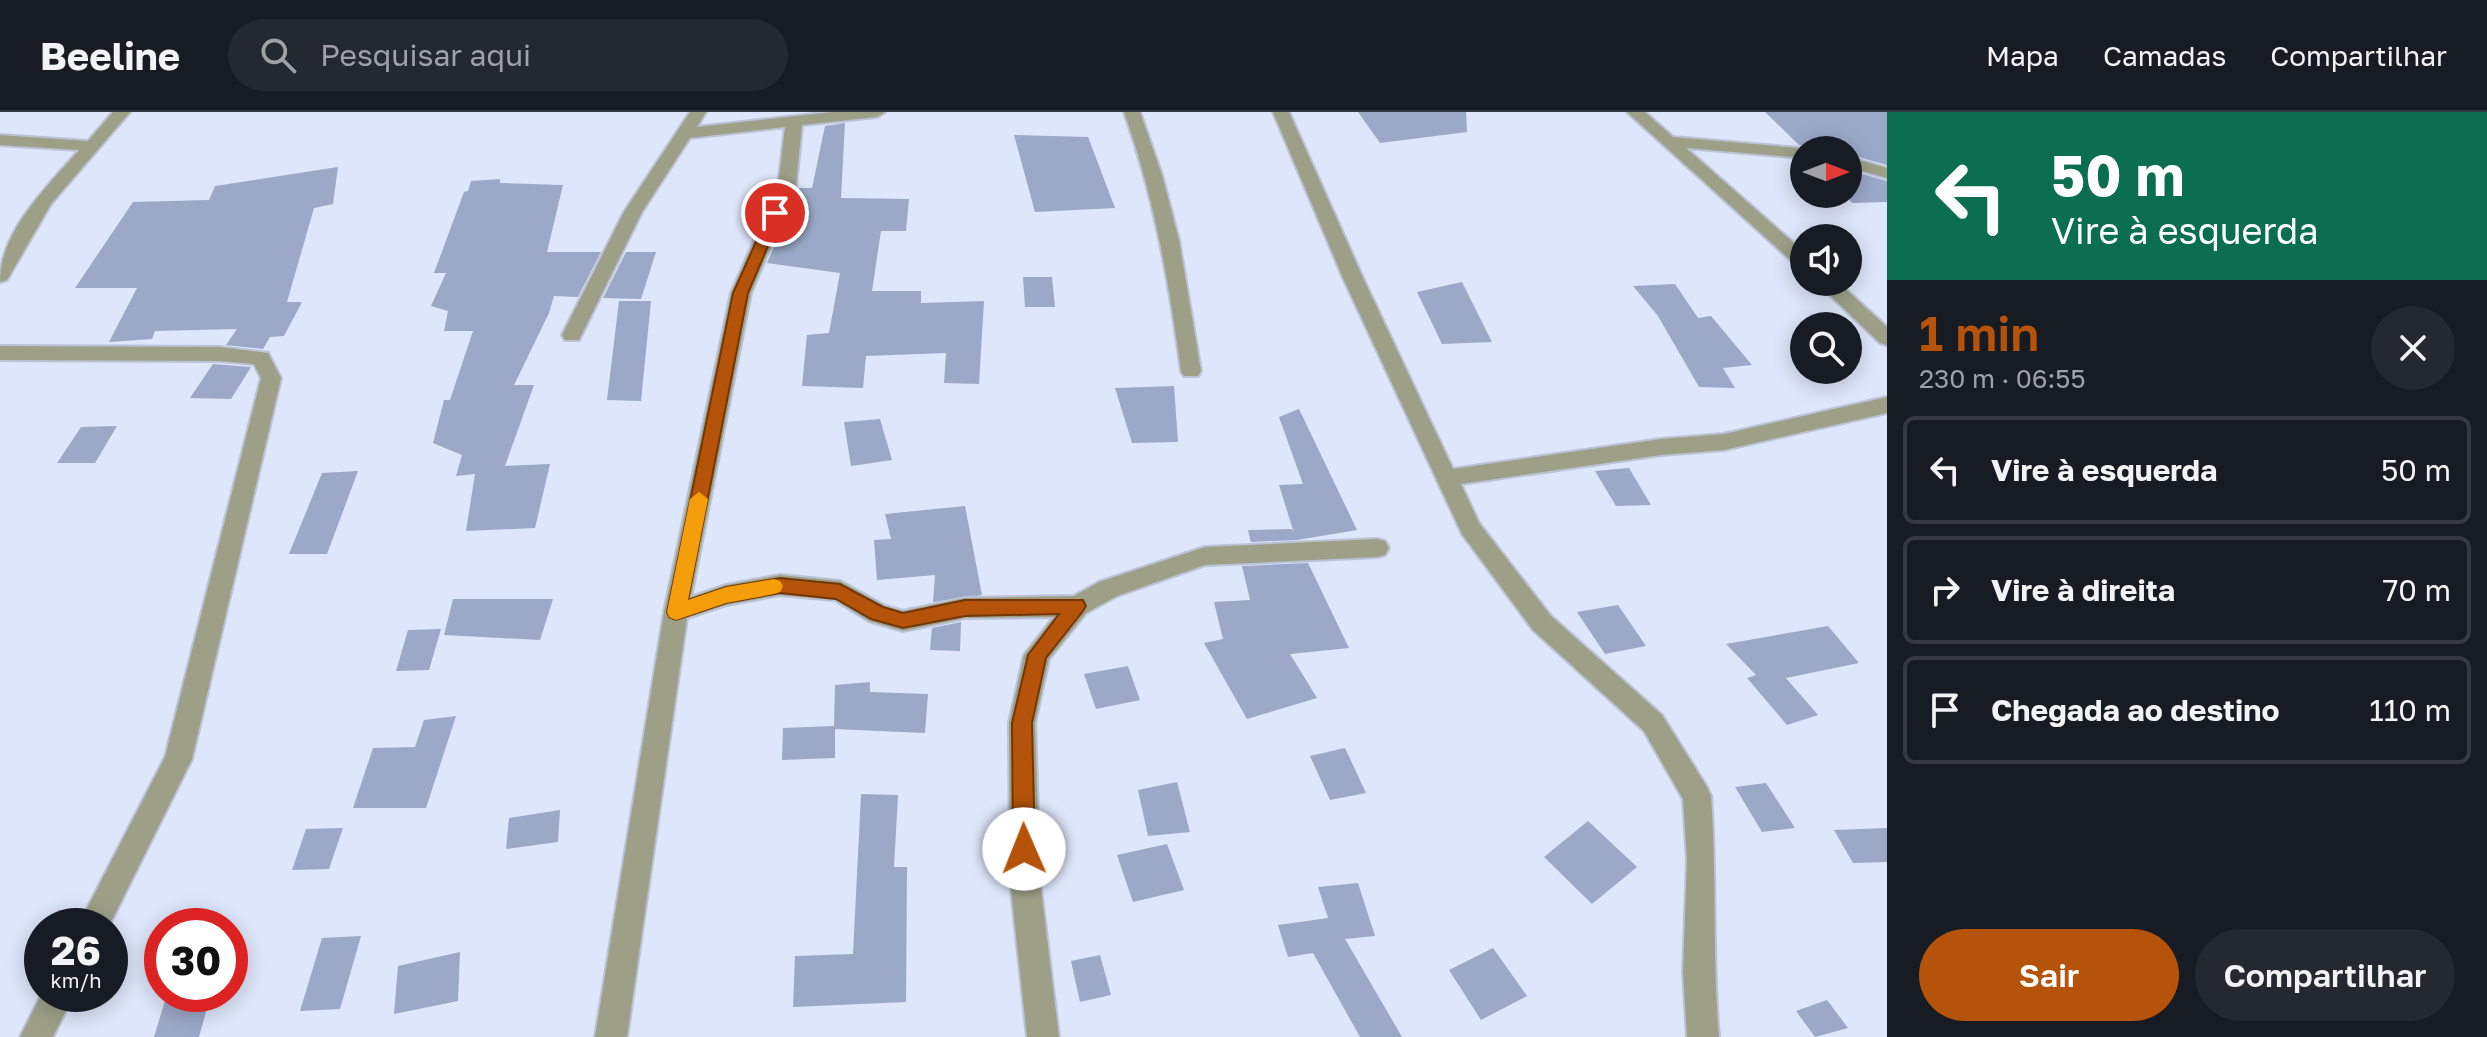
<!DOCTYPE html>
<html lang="pt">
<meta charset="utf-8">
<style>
body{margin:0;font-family:"Golos Text",sans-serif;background:#242831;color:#f1f3f6;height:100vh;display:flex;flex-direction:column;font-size:30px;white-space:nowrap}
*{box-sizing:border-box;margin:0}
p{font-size:26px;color:#9ea1a6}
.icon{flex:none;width:44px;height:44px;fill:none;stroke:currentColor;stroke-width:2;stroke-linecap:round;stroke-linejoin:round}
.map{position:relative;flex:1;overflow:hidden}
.sheet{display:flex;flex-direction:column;background:#171b24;width:600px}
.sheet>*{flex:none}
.hud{background:#0b6e4f;color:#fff;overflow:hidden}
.needle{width:52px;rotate:90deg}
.buttons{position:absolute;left:1790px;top:24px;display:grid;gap:16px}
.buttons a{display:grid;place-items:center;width:72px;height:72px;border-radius:50%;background:#171b24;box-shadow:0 4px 20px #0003;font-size:40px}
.speed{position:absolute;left:24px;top:796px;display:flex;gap:16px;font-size:40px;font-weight:700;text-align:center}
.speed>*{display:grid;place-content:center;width:104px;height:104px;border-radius:50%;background:#171b24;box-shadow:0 4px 20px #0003;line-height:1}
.speed small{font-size:20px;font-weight:400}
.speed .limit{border:12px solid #d22;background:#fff;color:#111}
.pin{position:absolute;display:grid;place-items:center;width:68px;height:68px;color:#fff;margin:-34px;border:4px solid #fff;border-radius:50%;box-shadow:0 2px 8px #0007}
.me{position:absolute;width:88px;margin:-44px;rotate:359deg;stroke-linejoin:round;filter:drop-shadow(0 0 6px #0008)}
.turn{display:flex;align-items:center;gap:28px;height:168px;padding:0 32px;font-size:36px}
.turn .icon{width:104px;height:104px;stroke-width:2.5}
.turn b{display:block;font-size:56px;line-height:68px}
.round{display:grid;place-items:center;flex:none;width:84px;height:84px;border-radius:42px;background:#242831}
.overview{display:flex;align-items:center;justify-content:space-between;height:136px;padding:0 32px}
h1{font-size:48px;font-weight:600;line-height:60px;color:#b45309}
.button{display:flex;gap:16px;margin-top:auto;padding:16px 32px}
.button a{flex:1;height:92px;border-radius:48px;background:#b45309;color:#fff;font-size:32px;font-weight:600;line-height:92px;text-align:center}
.button a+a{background:#242831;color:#f1f3f6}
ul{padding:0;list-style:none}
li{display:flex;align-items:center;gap:24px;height:108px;margin:0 16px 12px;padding:0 16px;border:4px solid #363941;border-radius:12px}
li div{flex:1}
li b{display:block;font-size:30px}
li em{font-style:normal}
header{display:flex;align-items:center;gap:48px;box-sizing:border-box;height:112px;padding:0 40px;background:#171b24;border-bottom:2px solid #363941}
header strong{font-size:38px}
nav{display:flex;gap:44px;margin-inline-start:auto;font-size:28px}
.search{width:560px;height:72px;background:#242831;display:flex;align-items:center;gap:20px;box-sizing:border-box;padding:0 28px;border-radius:44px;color:#9ea1a6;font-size:30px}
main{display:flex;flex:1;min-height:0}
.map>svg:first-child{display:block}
.building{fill:#9ba8c7}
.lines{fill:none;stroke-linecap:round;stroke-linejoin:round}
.street-casing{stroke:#bac3d5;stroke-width:4}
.street{fill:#9da087;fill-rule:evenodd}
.route{fill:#b45309;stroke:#753606;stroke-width:2}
.slow{fill:#f59e0b}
</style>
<header>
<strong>Beeline</strong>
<div class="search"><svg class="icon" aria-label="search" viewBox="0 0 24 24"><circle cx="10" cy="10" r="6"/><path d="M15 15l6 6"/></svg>Pesquisar aqui</div>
<nav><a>Mapa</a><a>Camadas</a><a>Compartilhar</a></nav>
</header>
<main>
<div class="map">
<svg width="1887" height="925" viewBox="0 0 1887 925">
<rect width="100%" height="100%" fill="#dde6fa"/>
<path class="building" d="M1358 0H1466L1467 20 1380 31Z
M1765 0H1887V53L1848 42V38H1813L1810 34 1799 33Z
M845 11 841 86 909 87 906 119H881L872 179H921V191L984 189 979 272 944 271 946 241 866 244 863 276 802 274 807 223 829 221 840 161 767 151 799 76H812L825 14Z
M1014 23 1088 25 1115 96 1035 100Z
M338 55 333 92 314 96 287 190H302L284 224 270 225 263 237 226 233 237 217 155 219 152 227 109 230 137 176H75L133 90 209 88 215 74Z
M1848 58 1887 69V90L1852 91 1844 82H1848Z
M500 67V71L563 73 547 140H601L578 185 554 184 549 201 514 273H534L505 354 550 352 535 416 466 419 475 362 456 364 462 343 433 331 444 288H450L473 219H444L448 199 431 194 446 161H434L464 80 468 79 471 69Z
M626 140H656L641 187 603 186Z
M1023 165H1052L1055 195H1025Z
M1462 170 1492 230 1442 232 1417 180Z
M1675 172 1698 206 1711 204 1752 253 1723 256 1735 276 1699 275 1658 204 1633 174Z
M619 189H651L641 289 607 288Z
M213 252 251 255 231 287 190 286Z
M1174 274 1178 330 1132 331 1115 276Z
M1299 297 1357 418 1297 428 1251 430 1248 418 1292 417 1294 421 1279 373 1303 372 1279 305Z
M880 307 892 348 851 354 844 310Z
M117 314 95 351H57L81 315Z
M1629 356 1651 393 1616 394 1595 359Z
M358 359 327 442H289L322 361Z
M965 394 982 483 933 490 935 463 877 468 874 428 891 427 885 402Z
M1308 451 1349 536 1290 542 1317 586 1247 607 1204 531 1223 527 1214 490 1250 488 1242 454Z
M453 487H553L540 528 444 523Z
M1618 493 1646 534 1605 542 1577 500Z
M961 510 960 539 930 538 932 516Z
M1828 514 1859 551 1786 566 1818 603 1787 613 1747 566 1756 563 1726 532Z
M441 517 429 558 396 559 408 518Z
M1128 554 1140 588 1096 597 1084 562Z
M870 570V580L928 582 925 621 835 617V646L782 648 783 616 834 614 835 573Z
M456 604 426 696H353L373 636 415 635 424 608Z
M1345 636 1366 681 1330 688 1310 644Z
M1177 670 1190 720 1148 724 1138 678Z
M1766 671 1795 716 1762 720 1735 675Z
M861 682 898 683 894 755H907L906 890 793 895 795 844 853 842Z
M560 698 558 730 506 737 509 706Z
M1588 709 1637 755 1592 792 1544 745Z
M343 716 329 757 292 758 306 717Z
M1887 716V750L1853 751 1834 718Z
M1167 732 1184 778 1133 790 1117 743Z
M1358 771 1375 824 1345 827 1402 925H1360L1313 841 1288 845 1278 813 1328 806 1318 775Z
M361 824 340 897 300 899 322 826Z
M1493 836 1527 884 1481 908 1449 858Z
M460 840 458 889 394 902 398 854Z
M1100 843 1111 883 1080 890 1071 849Z
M167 882H211L199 925H154Z
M1827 888 1848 916 1815 925 1796 899Z"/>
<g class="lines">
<defs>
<path id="street" d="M113 0H130L51 92 7 168 0 170C0 119 47 75 79 38L0 33V23L88 29Z
M690 0H706L697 15 832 0H885L877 5 802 13 796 74 751 181 691 485 726 473 780 463 840 469 885 494 903 499 965 486 1074 484 1099 470 1205 435 1377 427 1385 429 1389 436 1385 443 1377 445 1205 453 1117 484 1086 501 1049 547 1035 611 1040 768 1059 925H1027L1010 768 1009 611 1024 543 1054 505 965 506 903 519 869 509 835 488 780 483 726 493 687 506 627 925H595L664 500 731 181 778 74 785 15 690 26 642 100 579 228H565L562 223 624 100Z
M1124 0H1140L1162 63 1179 128 1201 259 1198 264H1184L1181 259C1169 170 1154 84 1124 0Z
M1273 0H1289L1363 166 1453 357 1661 327 1724 322 1887 285V301L1724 338 1661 343 1461 372 1479 411 1551 504 1662 603 1707 675 1711 684C1717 764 1712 845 1719 925H1687L1683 860 1687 748 1683 687 1644 619 1533 518 1462 422 1343 166Z
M1627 0H1645L1673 25 1810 37 1804 38V46L1686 36 1804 140V156L1797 154Z
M1848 45 1887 56V66L1848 55Z
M1816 170H1838L1887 215V233L1880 231Z
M0 234 220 235 268 241 281 266 192 647 109 814H78L165 645 261 266 254 252 220 249 0 248Z
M42 881 74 882 53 925H20Z"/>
</defs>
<use href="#street" class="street-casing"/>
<use href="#street" class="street"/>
</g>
<path class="route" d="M775 96 782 101 748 181 688 488 726 475 780 466 840 472 883 495 903 501 965 488H1083L1086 494 1083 499 1046 546 1032 611 1035 737 1032 744 1024 747 1017 744 1013 737 1012 611 1028 543 1059 502 965 504 903 516 871 507 836 487 780 481 726 491 676 508 669 505 667 500 733 181 769 101Z"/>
<path class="slow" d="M699 380 708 387 688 488 726 475 774 467 780 469 783 474 780 480 774 482 726 491 676 508 669 505 667 500 690 387Z"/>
</svg>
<div class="buttons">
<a><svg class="needle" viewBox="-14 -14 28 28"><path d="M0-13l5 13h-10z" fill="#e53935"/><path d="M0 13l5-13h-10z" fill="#9ea1a6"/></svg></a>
<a><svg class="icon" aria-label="sound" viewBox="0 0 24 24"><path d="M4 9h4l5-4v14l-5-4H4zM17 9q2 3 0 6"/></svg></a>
<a><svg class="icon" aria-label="search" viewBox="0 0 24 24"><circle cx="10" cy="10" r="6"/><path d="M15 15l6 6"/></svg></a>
</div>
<div class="speed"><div>26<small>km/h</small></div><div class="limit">30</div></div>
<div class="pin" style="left:775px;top:101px;background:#d93025"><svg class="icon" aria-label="arrive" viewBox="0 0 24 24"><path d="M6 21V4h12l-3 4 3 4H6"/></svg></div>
<svg class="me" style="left:1024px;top:737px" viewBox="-20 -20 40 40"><circle r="19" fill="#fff"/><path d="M0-13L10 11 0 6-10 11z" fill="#b45309"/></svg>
</div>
<section class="sheet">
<div class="hud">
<div class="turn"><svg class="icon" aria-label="left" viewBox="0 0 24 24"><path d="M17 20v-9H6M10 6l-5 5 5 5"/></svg><div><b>50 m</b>Vire à esquerda</div></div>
</div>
<div class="overview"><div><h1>1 min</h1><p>230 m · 06:55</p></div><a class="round"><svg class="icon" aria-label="close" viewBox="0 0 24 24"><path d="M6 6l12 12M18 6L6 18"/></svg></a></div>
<ul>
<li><svg class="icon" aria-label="left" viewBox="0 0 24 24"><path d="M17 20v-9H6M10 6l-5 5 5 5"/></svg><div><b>Vire à esquerda</b></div><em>50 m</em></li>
<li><svg class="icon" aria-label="right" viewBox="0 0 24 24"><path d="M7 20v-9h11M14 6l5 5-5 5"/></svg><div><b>Vire à direita</b></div><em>70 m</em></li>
<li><svg class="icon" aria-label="arrive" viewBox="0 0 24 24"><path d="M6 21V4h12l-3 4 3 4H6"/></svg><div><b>Chegada ao destino</b></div><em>110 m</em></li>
</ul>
<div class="button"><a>Sair</a><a>Compartilhar</a></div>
</section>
</main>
